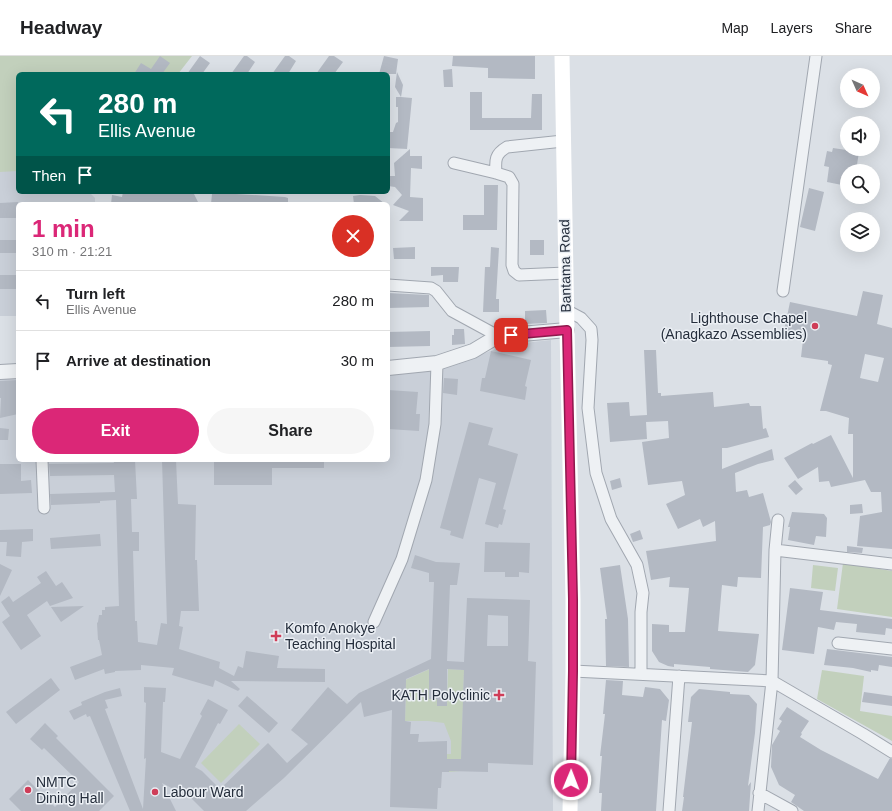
<!DOCTYPE html>
<meta charset="utf-8">
<style>
body{margin:0;font-family:Helvetica,sans-serif;background:#f6f6f6;color:#202124;height:100vh;display:flex;flex-direction:column;font-size:15px;white-space:nowrap}
*{box-sizing:border-box;margin:0}
p{font-size:13px;color:#757577}
.icon{flex:none;width:22px;height:22px;fill:none;stroke:currentColor;stroke-width:2;stroke-linecap:round;stroke-linejoin:round}
.map{position:relative;flex:1;overflow:hidden}
.panel{position:absolute;left:16px;top:146px;width:374px;height:260px;display:flex;flex-direction:column;background:#fff;border-radius:6px;box-shadow:0 4px 16px #0002}
.panel>*{flex:none}
.top-card{position:absolute;left:16px;top:16px;width:374px;height:122px;border-radius:6px;box-shadow:0 4px 16px #0002;background:#00695c;color:#fff;overflow:hidden}
.needle{width:26px;rotate:135deg}
.controls{position:absolute;left:840px;top:12px;display:grid;gap:8px}
.controls a{display:grid;place-items:center;width:40px;height:40px;border-radius:50%;background:#fff;box-shadow:0 4px 16px #0002;font-size:20px}
.pin{position:absolute;display:grid;place-items:center;width:34px;height:34px;color:#fff;margin:-17px;border-radius:8px;box-shadow:0 2px 6px #0006}
.me{position:absolute;width:44px;margin:-22px;rotate:1deg;stroke-linejoin:round;filter:drop-shadow(0 0 3px #0008)}
.turn{display:flex;align-items:center;gap:14px;height:84px;padding:0 16px;font-size:18px}
.turn .icon{width:52px;height:52px;stroke-width:2.5}
.turn b{display:block;font-size:28px;line-height:34px}
.then{display:flex;align-items:center;height:38px;padding:0 16px;background:#0003;gap:8px;font-size:15px}
.round{display:grid;place-items:center;flex:none;width:42px;height:42px;border-radius:21px;background:#f6f6f6}
.headline{display:flex;align-items:center;justify-content:space-between;height:68px;padding:0 16px}
h1{font-size:24px;font-weight:600;line-height:30px;color:#db2777}
.action{display:flex;gap:8px;margin-top:auto;padding:8px 16px}
.action a{flex:1;height:46px;border-radius:24px;background:#db2777;color:#fff;font-size:16px;font-weight:600;line-height:46px;text-align:center}
.action a+a{background:#f6f6f6;color:#202124}
ul{padding:0;list-style:none}
li{display:flex;align-items:center;gap:12px;height:60px;padding:0 16px;border-top:1px solid #e0e0e0}
li div{flex:1}
li b{display:block;font-size:15px}
li em{font-style:normal}
header{display:flex;align-items:center;gap:24px;box-sizing:border-box;height:56px;padding:0 20px;background:#fff;border-bottom:1px solid #e0e0e0}
header strong{font-size:19px}
nav{display:flex;gap:22px;margin-inline-start:auto;font-size:14px}
.map>svg:first-child{display:block}
.built{fill:#c9cfd8}
.green{fill:#c2d0bc}
.building{fill:#b3b9c3;fill-rule:evenodd}
.lines{fill:none;stroke-linecap:round;stroke-linejoin:round}
.minor-casing{stroke:#a1a7b0;stroke-width:13}
.tertiary-casing{stroke:#a1a7b0;stroke-width:16}
.minor{stroke:#eef1f4;stroke-width:11}
.tertiary{stroke:#eef1f4;stroke-width:14}
.secondary{stroke:#fff;stroke-width:15}
.route-casing{stroke:#8e194d;stroke-width:10}
.route{stroke:#db2777;stroke-width:7}
.poi-dot{fill:#cf3d58;stroke:#ebeff4;stroke-width:1.5}
.labels{text-anchor:middle;dominant-baseline:central;stroke-width:3;stroke-linejoin:round;paint-order:stroke}
.street-label{font-size:14px;fill:#252e3c;stroke:#ebeff4}
.poi-label{font-size:14px;fill:#252e3c;stroke:#ebeff4;text-anchor:start}
</style>
<header>
<strong>Headway</strong>
<nav><a>Map</a><a>Layers</a><a>Share</a></nav>
</header>
<div class="map">
<svg width="892" height="755" viewBox="0 0 892 755">
<rect width="100%" height="100%" fill="#dbe0e6"/>
<path class="built" d="M0 111H18V136H89L95 142V148H18V260H0Z
M551 284 553 755H0V324L18 321V404H388V318L446 312 506 289Z"/>
<path class="green" d="M0 0H192L178 18H18V115L0 116Z
M843 507 892 515V561L837 553Z
M813 509 838 512 835 535 811 532Z
M432 612 429 619V643H437L447 650 448 613 464 614 461 715 449 716 450 704H441L442 698H451V685L444 667 428 665H405L406 632 398 631 372 639Z
M822 614 864 620 860 655 892 660V685L817 643Z
M239 668 260 688 221 727 201 707Z"/>
<path class="building" d="M160 0 170 7 162 18H134L141 7 151 13Z
M200 0 210 7 202 18H187Z
M244 0H247L255 6 247 18H231Z
M285 0H289L296 5 288 18H272Z
M329 0H334L343 6 334 18H316Z
M384 0 398 3 396 18H379Z
M453 0H535V23L488 22V12L452 10Z
M452 13 453 31H444L443 14Z
M397 16 403 29 401 41 412 42 407 93 388 92V76H393L396 67 398 66V51H396V41H401L395 31Z
M470 36H482V62H531L532 38H542V74H470Z
M833 92 859 96 856 115H847V130L827 126 829 111 824 110 827 95 832 96Z
M410 93V100H422V113L411 112 410 141 423 142V165H399L409 155 393 149 402 139 395 131 388 130V120H395L394 107Z
M484 129H498L497 174H463V159H484Z
M809 132 824 136 815 175 800 171Z
M123 136H193L199 148H111L112 139 122 141Z
M212 138H236L285 141 288 142V148H211Z
M360 139 375 140 385 148H354L353 140Z
M18 146V162H0V147Z
M0 184H18V197H0Z
M530 184H544V199H530Z
M415 191V203H394L393 192Z
M491 191 499 192 496 243H499V256H483L485 211H490Z
M431 211H459L458 226H443V219L431 220Z
M0 219H18V233H0Z
M863 235 883 239 877 268 892 272V493L857 490 860 460 882 456 881 436H871L865 424 831 431 829 425 819 426 818 411 798 423 784 402 812 387 813 388 831 379 853 422V378H848L849 362 826 355H820L832 309 828 308V305L801 301 803 284 783 280 790 246 857 260ZM865 298 884 302 878 326 860 322Z
M388 237 429 239V251L388 252Z
M546 254 547 267 525 268V255Z
M454 273H464L465 288 452 289V279H454Z
M430 275V290L388 291V276Z
M644 294H656L658 337H661V340L713 336 714 351 749 347 750 350H761L763 373 766 372 769 381 727 392H722V413L772 393 774 404 758 408 735 417 736 436 747 434 749 441 763 437 771 466 770 469 763 471 761 522 738 521 737 531 722 529 718 575 759 578 755 609 748 616 710 613V611L674 608V611L668 610 659 606 652 595V568L669 569V576H685L689 532 669 531 670 521 651 524 646 495 716 485 715 465 703 471 700 463 678 473 666 448 685 439 682 425 648 429 642 386 669 382 668 365 646 366 647 383 610 386 607 347 629 346 630 360 647 359Z
M491 295 531 304 525 330 527 331 525 344 480 335 482 322H485Z
M444 322 458 323 457 339 443 337Z
M18 324V358L0 362 1 342H0V325Z
M388 334 418 336 416 358H420L419 375 388 373Z
M469 366 493 372 488 389 518 398 503 453 506 454 502 469 499 468 498 472 485 468 496 427 479 422 463 483 450 479 451 475 440 472Z
M0 372 9 373 8 384H0Z
M113 404H135L137 443H131L132 476H139V495H133L135 565H137L138 586 157 589 161 567 167 568 162 404H176L178 448 196 449 195 504H197L199 555H181L179 570 183 571 179 593 220 606 219 612 234 620 238 610 243 612 246 595 279 600 277 612 325 613V626L231 625 240 633 238 635 215 624 213 631 172 619 174 612 141 609V614L115 615V616L105 618 104 613 75 624 70 611 102 599 99 584H98L97 567 98 566 99 559H102V554H105V551L119 550 116 444 100 445V447L51 449 50 438 115 436 114 419 50 420 49 408 114 407Z
M214 404H324V412H272V429H214Z
M0 408H21V425L31 424 32 437 0 438Z
M620 422 622 431 612 434 610 425Z
M795 424 803 433 796 439 788 430Z
M862 448 863 457 850 458V449Z
M792 456 824 458 827 462 826 481 816 480 814 489 788 484 790 471H788Z
M33 473V485L22 486 21 501 6 500 7 486H0V474Z
M640 474 643 483 633 486 630 478Z
M100 478 101 490 51 493 50 482Z
M485 486 530 487 529 517 519 516V521H505V516H484Z
M847 490 863 492 862 497 847 496Z
M415 499 436 506 460 507 457 529H450L447 605 464 606 467 542 530 544 528 605 536 606 533 709 488 707V716L449 715V716H442L441 732H438L437 753 390 751 392 654 364 661 361 646 284 722 246 755H204L181 732 179 736 162 727 176 755H130L90 660 87 661 86 658 74 664 69 655 82 649 81 646 105 636 120 632 122 640 105 644 108 652 105 653 143 753 146 702 144 703 146 647 144 646V631L166 632 165 646H163L161 696 180 703 202 660 200 658 208 643 228 654 220 668 218 667 195 711 202 715 220 733 268 687 287 707 308 688 291 674 328 631 347 648 359 637 431 603 434 526H429V517L411 512ZM488 559 508 560V590H487ZM429 613V643H437V650H447V613L464 614 461 703H447V685L418 686 419 678H410L411 666 405 665 406 623Z
M0 508 12 514 0 540Z
M620 509 628 563 629 611 606 610 605 563H607L600 512Z
M46 515 56 530 62 526 73 542 50 550 47 545 27 559 41 580 21 594 2 566 10 560 1 546 9 540 13 546 41 527 37 521Z
M790 532 823 536 820 554 892 563V573L886 572 885 579 856 576 857 568 836 566 834 574 818 571 814 598 782 594Z
M84 550 61 566 51 551Z
M827 593 892 601V611L879 609 878 615 871 614V616L853 612 824 609Z
M51 622 60 634 16 668 6 656Z
M606 624 623 625 622 639 643 641 645 631 660 633 669 644 666 665 662 664 656 755H601L602 737H599L602 700H600L605 658H603Z
M699 633 730 636V638L749 639 757 648 755 677 748 730 751 726 749 755H682L684 741H683L692 666H688L691 641Z
M864 636 892 640V650L862 646Z
M247 640 278 667 269 677 238 650Z
M787 651 809 665 801 677 802 678 800 681 821 694 878 723 890 702 892 703V755H804L791 746 795 739 779 729 771 711 772 689 780 675 777 673 782 665 779 663Z
M45 667 58 680 56 682 114 740 99 755H21L9 743 28 724 55 751 79 726 44 692 42 694 30 683Z"/>
<g class="lines">
<defs>
<path id="minor" d="M454 107 496 117 509 121 513 128 512 209 514 215 519 219 566 217
M496 117C495 104 495 98 507 91L563 85
M388 229 431 232 436 235 452 255 498 280
M783 235 816 0
M566 254 581 262 591 273 592 284 588 352 596 417 611 463 637 509 643 537 641 556V618
M42 404 44 452
M775 494 892 508
M374 566 402 503 426 424 435 368 437 307
M838 587 892 593
M573 615 772 625 863 678 892 696
M759 737 792 755
M669 755 679 620
M758 755 772 625 775 494 778 464"/>
<path id="tertiary" d="M388 312 437 307 473 295 498 280 567 274
M0 316 18 315"/>
</defs>
<use href="#minor" class="minor-casing"/>
<use href="#tertiary" class="tertiary-casing"/>
<use href="#minor" class="minor"/>
<use href="#tertiary" class="tertiary"/>
<path class="secondary" d="M562 0 567 274 573 543V615L570 755"/>
</g>
<g class="lines">
<defs>
<path id="route" d="M511 279 567 274 573 543V615L571 724"/>
</defs>
<use href="#route" class="route-casing"/>
<use href="#route" class="route"/>
</g>
<g class="poi-dot">
<circle cx="815" cy="270" r="4"/>
<path d="M274 574h4v4h4v4h-4v4h-4v-4h-4v-4h4z"/>
<path d="M497 633h4v4h4v4h-4v4h-4v-4h-4v-4h4z"/>
<circle cx="28" cy="734" r="4"/>
<circle cx="155" cy="736" r="4"/>
</g>
<g class="labels">
<g class="street-label">
<text transform="translate(565 210) rotate(-91)">Bantama Road</text>
</g>
<g class="poi-label">
<text x="807" y="262" text-anchor="end">Lighthouse Chapel<tspan x="807" dy="16">(Anagkazo Assemblies)</tspan></text>
<text x="285" y="572">Komfo Anokye<tspan x="285" dy="16">Teaching Hospital</tspan></text>
<text x="490" y="639" text-anchor="end">KATH Polyclinic</text>
<text x="36" y="726">NMTC<tspan x="36" dy="16">Dining Hall</tspan></text>
<text x="163" y="736">Labour Ward</text>
</g>
</g>
</svg>
<div class="controls">
<a><svg class="needle" viewBox="-14 -14 28 28"><path d="M0-13l5 13h-10z" fill="#e53935"/><path d="M0 13l5-13h-10z" fill="#757577"/></svg></a>
<a><svg class="icon" aria-label="sound" viewBox="0 0 24 24"><path d="M4 9h4l5-4v14l-5-4H4zM17 9q2 3 0 6"/></svg></a>
<a><svg class="icon" aria-label="search" viewBox="0 0 24 24"><circle cx="10" cy="10" r="6"/><path d="M15 15l6 6"/></svg></a>
<a><svg class="icon" aria-label="layers" viewBox="0 0 24 24"><path d="M12 4l9 5-9 5-9-5zM3 14l9 5 9-5"/></svg></a>
</div>
<div class="pin" style="left:511px;top:279px;background:#d93025"><svg class="icon" aria-label="arrive" viewBox="0 0 24 24"><path d="M6 21V4h12l-3 4 3 4H6"/></svg></div>
<svg class="me" style="left:571px;top:724px" viewBox="-20 -20 40 40"><circle r="17" fill="#db2777" stroke="#fff" stroke-width="3"/><path d="M0-11L8 9 0 5-8 9z" fill="#fff"/></svg>
<div class="top-card">
<div class="turn"><svg class="icon" aria-label="left" viewBox="0 0 24 24"><path d="M17 20v-9H6M10 6l-5 5 5 5"/></svg><div><b>280 m</b>Ellis Avenue</div></div>
<div class="then">Then<svg class="icon" aria-label="arrive" viewBox="0 0 24 24"><path d="M6 21V4h12l-3 4 3 4H6"/></svg></div>
</div>
<section class="panel">
<div class="headline"><div><h1>1 min</h1><p>310 m · 21:21</p></div><a class="round" style="background:#d93025;color:#fff"><svg class="icon" aria-label="close" viewBox="0 0 24 24"><path d="M6 6l12 12M18 6L6 18"/></svg></a></div>
<ul>
<li><svg class="icon" aria-label="left" viewBox="0 0 24 24"><path d="M17 20v-9H6M10 6l-5 5 5 5"/></svg><div><b>Turn left</b><p>Ellis Avenue</p></div><em>280 m</em></li>
<li><svg class="icon" aria-label="arrive" viewBox="0 0 24 24"><path d="M6 21V4h12l-3 4 3 4H6"/></svg><div><b>Arrive at destination</b></div><em>30 m</em></li>
</ul>
<div class="action"><a>Exit</a><a>Share</a></div>
</section>
</div>
